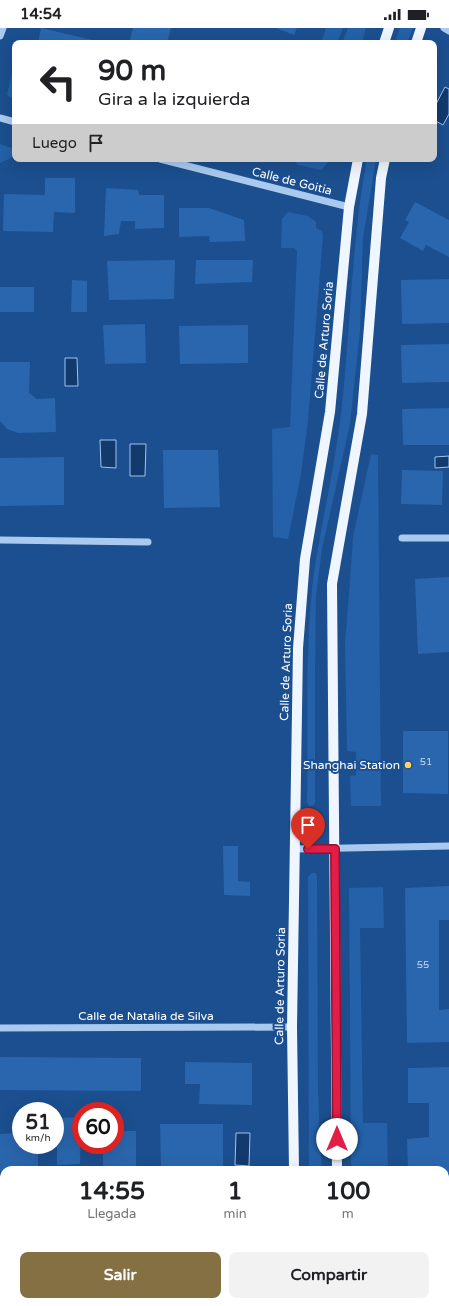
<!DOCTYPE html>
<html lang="es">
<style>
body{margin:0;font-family:"Varela Round",sans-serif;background:#f2f2f2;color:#202124;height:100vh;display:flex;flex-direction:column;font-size:15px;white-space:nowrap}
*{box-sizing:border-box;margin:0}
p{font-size:13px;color:#757577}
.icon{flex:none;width:22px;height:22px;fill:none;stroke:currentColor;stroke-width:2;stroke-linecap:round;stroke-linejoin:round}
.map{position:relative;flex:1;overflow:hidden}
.panel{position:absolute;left:0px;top:1138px;width:449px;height:140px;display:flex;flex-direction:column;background:#fff;border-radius:12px 12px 0 0;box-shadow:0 4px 16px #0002}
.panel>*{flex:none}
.banner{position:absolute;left:12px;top:12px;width:425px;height:122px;border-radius:8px;box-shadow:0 4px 16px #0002;background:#fff;color:#202124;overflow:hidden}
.speed{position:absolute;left:12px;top:1074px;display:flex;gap:8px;font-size:20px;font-weight:700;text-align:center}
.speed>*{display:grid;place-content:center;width:52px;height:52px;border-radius:50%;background:#fff;box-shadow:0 4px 16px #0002;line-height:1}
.speed small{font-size:10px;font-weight:400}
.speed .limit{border:6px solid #d22;background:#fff;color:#111}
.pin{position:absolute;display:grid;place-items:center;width:34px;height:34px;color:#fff;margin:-41px -17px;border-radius:50% 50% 50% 0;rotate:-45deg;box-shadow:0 0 4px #0007}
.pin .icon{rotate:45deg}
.me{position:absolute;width:44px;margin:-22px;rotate:0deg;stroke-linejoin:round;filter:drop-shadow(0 0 3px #0008)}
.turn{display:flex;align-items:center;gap:14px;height:84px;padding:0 20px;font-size:18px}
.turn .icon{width:52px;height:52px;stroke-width:2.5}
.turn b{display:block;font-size:28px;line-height:34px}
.then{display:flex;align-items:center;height:38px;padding:0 20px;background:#0003;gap:8px;font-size:15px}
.eta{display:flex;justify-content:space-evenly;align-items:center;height:68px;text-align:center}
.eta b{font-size:24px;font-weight:700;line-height:28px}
.button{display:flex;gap:8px;margin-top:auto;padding:8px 20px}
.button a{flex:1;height:46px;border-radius:8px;background:#847042;color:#fff;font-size:16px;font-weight:700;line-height:46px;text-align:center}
.button a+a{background:#f2f2f2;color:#202124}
.status{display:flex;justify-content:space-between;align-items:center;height:28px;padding:0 20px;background:#fff;direction:ltr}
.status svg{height:11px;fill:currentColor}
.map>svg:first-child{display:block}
.green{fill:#2461a8}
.water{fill:#123a6d;stroke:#9cc4f0}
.building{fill:#2a66ad}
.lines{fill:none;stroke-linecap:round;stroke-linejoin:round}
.minor{stroke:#a9c9ee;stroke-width:7}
.major{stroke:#f0f6ff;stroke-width:10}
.route-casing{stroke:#92132f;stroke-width:10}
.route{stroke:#e11d48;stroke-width:7}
.poi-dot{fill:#ffd166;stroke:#1b4f8f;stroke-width:1.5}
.labels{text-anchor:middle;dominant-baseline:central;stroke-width:4;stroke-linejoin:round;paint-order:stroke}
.number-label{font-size:10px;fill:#cad9ea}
.street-label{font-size:12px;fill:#fff;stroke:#1b4f8f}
.poi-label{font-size:12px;fill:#fff;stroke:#1b4f8f;text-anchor:end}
</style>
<div class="status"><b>14:54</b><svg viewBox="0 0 49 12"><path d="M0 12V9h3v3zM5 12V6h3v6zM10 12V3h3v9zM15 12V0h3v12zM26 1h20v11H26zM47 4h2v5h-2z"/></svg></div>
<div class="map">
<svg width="449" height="1278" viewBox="0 0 449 1278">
<rect width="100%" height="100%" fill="#1b4f8f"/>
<path class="green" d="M326 0H343L337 15H330L322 12Z
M348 0H366L362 15H342Z
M400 0H413L407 15H395Z
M13 43 15 45V71L9 69 7 66Z
M0 116 15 121V125L11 130 0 135Z
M294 131H331L321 142 298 137 294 133Z
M367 131H376L363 210 360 303 350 396 322 521 316 567 315 642V775L313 778H309L307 774C308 703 305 633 312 563 314 539 319 516 323 492 331 451 339 409 343 367 351 288 352 209 367 131Z
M288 184 308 188 316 194V200L322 203 323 208 308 393 301 446 288 511 273 509 272 401 290 399 297 223 294 220H281L282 191Z
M371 426 378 427 381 778H351L350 748 356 747V724L347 723 345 616 350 553 353 509Z
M312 845H315L317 848 318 1059 320 1114 322 1142H309L308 849Z
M383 859 384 900H360L363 1095H387L388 1142H357L351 1137 349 860Z
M312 1274H339V1278H312Z
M371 1274H386V1278H371Z"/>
<path class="water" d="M445 59 449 61V86L443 97 434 92V80Z
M65 330H77L78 358H65Z
M100 412H116V440L101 439Z
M130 416H146L145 448H130Z
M449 428V439L435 440V429Z
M236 1105H250L249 1138 235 1137Z"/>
<path class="building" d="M41 0 97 13V15H38Z
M133 0H171L167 15H129Z
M276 0H297L294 7Z
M45 150H75V185L54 184 53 204 3 203 4 166 45 167Z
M106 160 138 162 139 167H164V200L135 201V193H121L119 206 104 208Z
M415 174 449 192V229L426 217 423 223 400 210 409 194 405 192Z
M179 180H209L244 192 245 213 210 214 209 208 179 209Z
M175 232 174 271 109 272 107 233Z
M196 232H253L252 254 195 256Z
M449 251V295L402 296 401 252Z
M72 252 87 253V284H71Z
M0 259H34V284H0Z
M145 296 146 335 105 336 103 297Z
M248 297V335L180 336 179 298Z
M449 316V354L402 355 401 317Z
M0 334H30L29 365 37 371 55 370 56 404 18 405 7 401 0 393Z
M449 380V417H403L402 381Z
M163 422H218L220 479 164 480Z
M64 429V477L0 478V430Z
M402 442 443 443 442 477 401 476Z
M449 549V624L418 626 415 551Z
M403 703H448V766L403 765Z
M223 818H238V853L250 854V868L224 867Z
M449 858V892H439V982L449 981V1014L407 1015 405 860Z
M0 1029 141 1030V1063L0 1062Z
M185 1034 252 1035V1077L199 1076 200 1056H185Z
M449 1039V1145H445V1142H408L407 1111 429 1109V1075H408V1040Z
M81 1089 80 1136 57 1137V1090Z
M160 1096H223V1139H161Z
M115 1103H136V1141H103V1117H115Z
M21 1105V1117H38V1142H4V1143H0V1106Z
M4 1229V1250H0V1230Z
M445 1255H449V1278H427V1274H445Z
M138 1276V1278H109V1277Z"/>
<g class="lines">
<path class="minor" d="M444 0 449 3
M0 8 3 0
M0 90 15 94
M160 131 349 179
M402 510H449
M0 512 148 514
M295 821 449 818
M0 1000 292 999
M445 1180H449
M0 1185H4
M0 1258H4"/>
<path class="major" d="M384 15 389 0
M416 15 421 0
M294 1142 292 999 298 620 305 531 330 384 349 179 358 131
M337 1142 332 556 362 386 381 150 385 131
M351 1274 352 1278
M296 1278V1274"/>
</g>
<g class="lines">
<defs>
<path id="route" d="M308 821H335L337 1111"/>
</defs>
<use href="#route" class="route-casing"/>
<use href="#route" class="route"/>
</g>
<circle class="poi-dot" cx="408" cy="737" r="4"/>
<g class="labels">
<g class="number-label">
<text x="426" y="734">51</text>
<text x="423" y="937">55</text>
</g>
<g class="street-label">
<text transform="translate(292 153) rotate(14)">Calle de Goitia</text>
<text transform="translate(324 312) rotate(-85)">Calle de Arturo Soria</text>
<text transform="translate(286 634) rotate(-88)">Calle de Arturo Soria</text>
<text transform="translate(280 958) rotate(-89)">Calle de Arturo Soria</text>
<text x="146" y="988">Calle de Natalia de Silva</text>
</g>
<g class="poi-label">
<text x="400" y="737">Shanghai Station</text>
</g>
</g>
</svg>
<div class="speed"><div>51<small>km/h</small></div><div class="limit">60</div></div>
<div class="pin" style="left:308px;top:821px;background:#d93025"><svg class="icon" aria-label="arrive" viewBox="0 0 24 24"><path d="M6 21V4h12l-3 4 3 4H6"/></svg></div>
<svg class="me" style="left:337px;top:1111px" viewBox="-20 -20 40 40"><circle r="19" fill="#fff"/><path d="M0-13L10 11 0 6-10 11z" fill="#e11d48"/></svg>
<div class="banner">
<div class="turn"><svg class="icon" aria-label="left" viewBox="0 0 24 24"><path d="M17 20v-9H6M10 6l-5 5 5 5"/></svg><div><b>90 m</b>Gira a la izquierda</div></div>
<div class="then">Luego<svg class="icon" aria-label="arrive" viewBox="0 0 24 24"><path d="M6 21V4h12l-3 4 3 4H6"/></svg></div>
</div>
<section class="panel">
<div class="eta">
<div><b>14:55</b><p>Llegada</p></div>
<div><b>1</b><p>min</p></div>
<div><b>100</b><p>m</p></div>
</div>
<div class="button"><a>Salir</a><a>Compartir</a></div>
</section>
</div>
